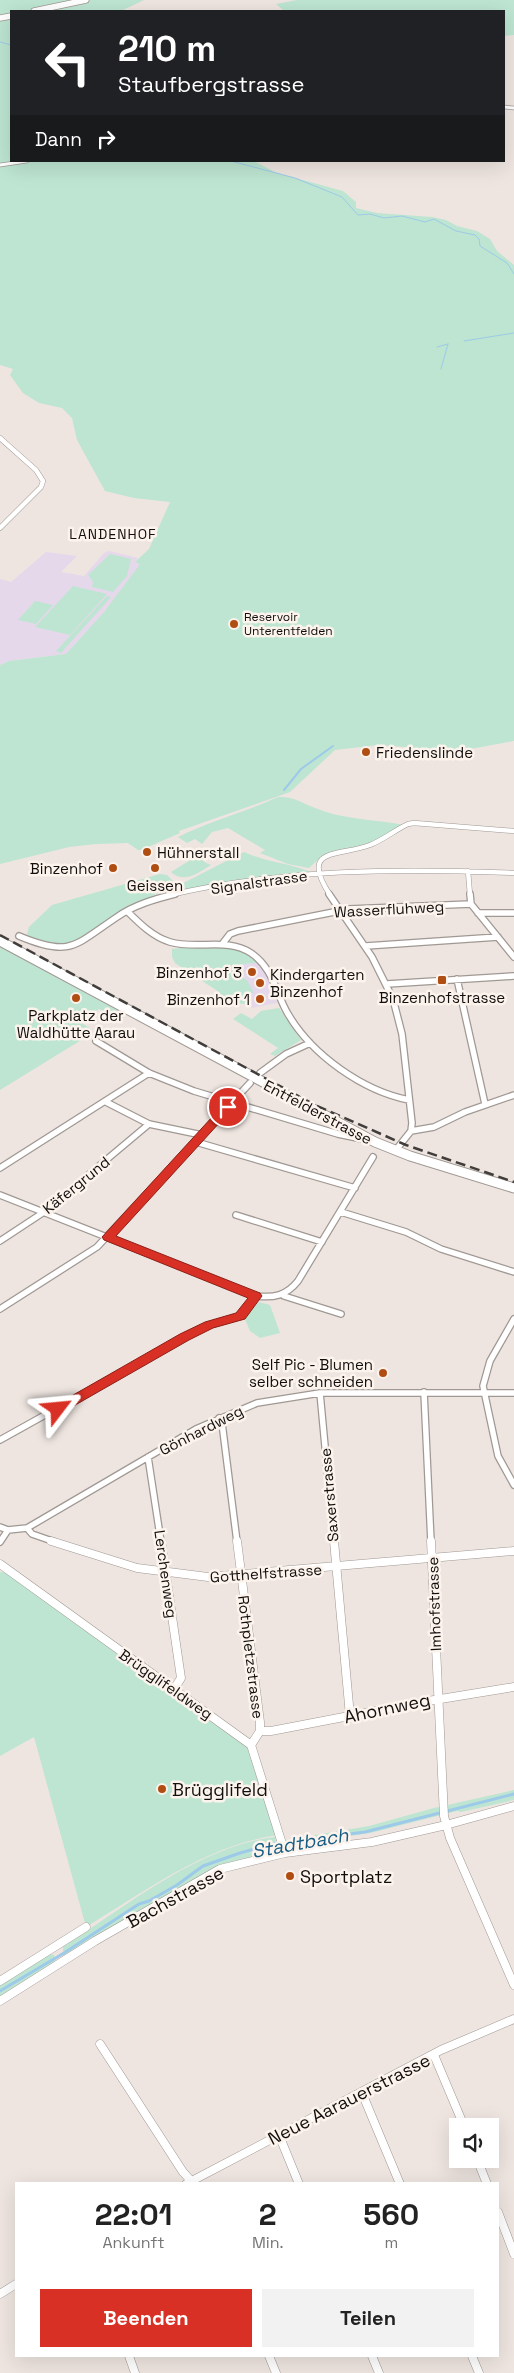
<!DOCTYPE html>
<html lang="de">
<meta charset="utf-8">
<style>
body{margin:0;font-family:"Space Grotesk",sans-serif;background:#f2f2f2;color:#222;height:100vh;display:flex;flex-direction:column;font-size:19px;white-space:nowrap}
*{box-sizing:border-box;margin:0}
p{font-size:16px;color:#767676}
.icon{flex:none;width:28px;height:28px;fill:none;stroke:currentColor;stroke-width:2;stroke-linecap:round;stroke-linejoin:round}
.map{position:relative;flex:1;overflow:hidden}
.panel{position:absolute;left:15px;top:2182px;width:484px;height:175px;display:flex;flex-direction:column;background:#fff;border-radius:0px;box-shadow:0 5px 20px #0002}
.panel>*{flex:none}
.hud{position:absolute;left:10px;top:10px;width:495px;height:152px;border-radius:0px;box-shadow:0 5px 20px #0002;background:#202124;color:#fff;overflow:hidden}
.tools{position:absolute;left:449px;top:2118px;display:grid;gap:10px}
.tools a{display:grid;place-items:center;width:50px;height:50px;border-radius:0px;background:#fff;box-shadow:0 5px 20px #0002;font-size:25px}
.pin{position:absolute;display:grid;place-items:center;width:42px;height:42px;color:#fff;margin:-21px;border:2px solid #fff;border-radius:50%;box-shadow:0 1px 5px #0007}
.me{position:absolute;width:55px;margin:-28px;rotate:61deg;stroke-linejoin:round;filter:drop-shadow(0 0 4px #0008)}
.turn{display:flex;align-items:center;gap:18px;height:105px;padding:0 25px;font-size:22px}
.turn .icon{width:65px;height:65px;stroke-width:2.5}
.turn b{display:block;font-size:35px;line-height:42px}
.then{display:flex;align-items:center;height:48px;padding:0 25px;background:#0003;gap:10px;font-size:19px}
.eta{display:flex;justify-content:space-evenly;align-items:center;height:85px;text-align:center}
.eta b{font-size:30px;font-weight:700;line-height:35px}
.action{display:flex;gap:10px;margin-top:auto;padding:10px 25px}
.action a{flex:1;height:58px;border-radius:0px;background:#d93025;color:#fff;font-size:20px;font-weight:700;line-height:58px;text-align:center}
.action a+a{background:#f2f2f2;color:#222}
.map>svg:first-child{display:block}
.education{fill:#e6d8eb}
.green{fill:#bde5d1}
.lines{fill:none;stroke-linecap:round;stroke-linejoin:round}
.stream-far2{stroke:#9ecae9;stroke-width:1}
.stream-far1{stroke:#9ecae9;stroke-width:2}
.stream{stroke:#9ecae9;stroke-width:3}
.street-far3-casing{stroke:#a09893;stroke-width:4.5}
.street-far2-casing{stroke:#a09893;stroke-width:5.5}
.street-far1-casing{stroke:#a09893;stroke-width:8}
.street-casing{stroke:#a09893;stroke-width:9}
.secondary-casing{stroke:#a09893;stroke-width:7}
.primary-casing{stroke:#a09893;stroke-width:11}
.street-far3{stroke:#fff;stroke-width:3}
.street-far2{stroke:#fff;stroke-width:4.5}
.street-far1{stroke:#fff;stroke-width:5.5}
.street{stroke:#fff;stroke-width:8}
.secondary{stroke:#fff;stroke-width:5.5}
.primary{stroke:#fff;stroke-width:9}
.rail{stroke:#413d3a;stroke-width:2.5;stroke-dasharray:10 5;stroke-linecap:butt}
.route{fill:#d93025;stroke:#8d1f18}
.poi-dot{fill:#af4d13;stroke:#fcf3ed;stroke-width:2}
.labels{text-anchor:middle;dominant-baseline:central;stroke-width:5;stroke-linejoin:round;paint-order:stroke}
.far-poi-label{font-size:12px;fill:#110e0c;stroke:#fcf3ed;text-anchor:start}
.far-neighbourhood-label{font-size:14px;letter-spacing:1px;fill:#110e0c;stroke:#fcf3ed}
.poi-label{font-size:15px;fill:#110e0c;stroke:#fcf3ed;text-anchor:end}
.street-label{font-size:15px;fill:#110e0c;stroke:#fcf3ed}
.near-street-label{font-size:18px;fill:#110e0c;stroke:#fcf3ed}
.near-poi-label{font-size:18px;fill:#110e0c;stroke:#fcf3ed;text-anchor:start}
.near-water-label{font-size:19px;font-style:italic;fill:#155c84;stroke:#fcf3ed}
</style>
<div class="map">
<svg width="514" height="2373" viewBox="0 0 514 2373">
<rect width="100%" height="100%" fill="#eee5e0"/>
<path class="education" d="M109 551 138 558 135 562 141 563 104 612 66 654 9 661 0 665V579L11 582 46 552 77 556 61 572 84 576 104 553Z
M259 962 267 972 277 1003 252 1008 246 994 253 993 243 979 239 965Z"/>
<path class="green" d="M0 0H144L121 11H11V161H254L277 173 343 191 356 202V208L377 213 432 217 446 220 457 226 477 231 490 239 497 251 514 265V741L459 751 378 745 335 750 290 792 179 831 180 833 141 850H138L128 843 96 844 69 847 0 864V665L9 661 66 654 104 612 140 564 135 562 149 549 170 502 134 498 105 491 77 440 72 418 62 408 39 403 23 393 10 375 13 369 0 365Z
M297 0H514V35L504 36V11H284L276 4Z
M110 554 131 559 127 576 113 592 92 587 93 582 88 575Z
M73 586 107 594 70 635 35 627Z
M107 596 111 597 61 653 56 651Z
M35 601 53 605 36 624 18 620Z
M278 797C293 796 302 803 315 808 344 820 374 819 404 825L371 843 322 856 309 868 288 864 260 853 265 850 228 828 212 832 202 844 195 839 187 843 178 837C210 821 245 812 278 797Z
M244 852C266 862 289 863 311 872L158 896Z
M197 856 206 863 211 865C198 873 184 884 171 872Z
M160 874 167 875 173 881 172 884 146 900 111 917 87 936 67 945H49L28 937 27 934 29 927 52 905Z
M0 946 123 1013 118 1017 99 1009 80 1022 91 1029V1034L0 1090Z
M197 946C225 947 236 944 259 962L239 965 243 978 247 980 254 993 246 994 249 1004 232 1003 216 990 175 963 172 957V949Z
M279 1008 301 1040 275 1056 270 1054 278 1048 233 1019 241 1013 252 1019 261 1011Z
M259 1302 270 1305 280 1333 260 1338 250 1331 244 1317Z
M0 1572 10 1573 251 1745 278 1835C207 1845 147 1890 86 1927L34 1737 0 1756Z
M514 1790V1800L461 1812 457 1811 370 1833 287 1845 286 1840 369 1826 434 1808Z
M275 1837 277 1849 275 1851 217 1867 67 1956 63 1955V1947C124 1907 201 1845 275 1837Z
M50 1954 54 1955 56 1963 0 1996V1985Z"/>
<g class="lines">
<path class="stream-far2" d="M0 42 11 45
M231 161 295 178 342 197 358 215 370 214 384 218 402 216 425 222 434 219 456 231 475 235 479 239 480 246 507 263 514 274
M464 341 514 333
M437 347 448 344
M441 369 448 344"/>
<path class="stream-far1" d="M284 790 301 769 333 746"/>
<path class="stream" d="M0 1991 64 1953 139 1904 149 1901 177 1885 203 1866 240 1853 272 1844 365 1832 514 1794"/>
<defs>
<path id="street-far3" d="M504 107 514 108
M0 165 27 161"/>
<path id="street-far2" d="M0 438 36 470 43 481 41 487 0 528
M468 871 470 895
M170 895C281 869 400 868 514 873
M330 895C299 847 337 857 370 845 383 840 395 830 408 824L414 823 514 831"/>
<path id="street-far1" d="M329 894 372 957 393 999 402 1034 412 1123 411 1131 395 1151
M470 894 471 904 514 957
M127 911C139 923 153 937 170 942 197 950 227 937 251 953 274 969 275 992 288 1014 312 1055 363 1091 409 1100
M478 913H514
M19 936C71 958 75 945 117 917 134 905 155 899 175 894
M223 943 230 934 238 931 349 909 471 904
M366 946 498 937
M457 979 485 1104
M387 984 514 976
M96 1041 149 1073 194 1091 338 1134 367 1140
M260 1073 286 1054 310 1043
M106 1102 149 1124 202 1135
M411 1131 434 1127 465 1112 514 1095
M196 1142 355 1188
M0 1168 149 1073
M0 1195 256 1296C274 1298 286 1296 298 1281L373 1157
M341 1212 406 1232 441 1249 514 1272
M236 1215 322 1242
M0 1241 44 1212 149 1124
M284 1296 341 1314
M0 1309 97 1247 250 1083
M514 1319 490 1361 483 1386 498 1456 514 1485
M424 1392 431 1542
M320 1393 334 1542
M219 1418 222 1423 237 1542
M0 1440 185 1337 209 1325 241 1316 256 1296
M148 1457 161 1542
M0 1527 8 1530 27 1528 196 1429 257 1403 320 1393H514
M27 1528 32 1534 55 1542
M0 1542 8 1530"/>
<path id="street" d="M51 1541 137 1568 208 1577 514 1551
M161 1541 181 1678 174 1689
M237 1541 260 1722V1731L251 1745
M334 1541 350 1716
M431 1541 444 1816 450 1838 514 1985
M0 1564 251 1745 285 1853
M260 1731H271L422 1702 514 1687
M0 1981 86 1927
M0 2001 95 1941 220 1869 285 1853 372 1842 446 1825 514 1806
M100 2044 183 2172 194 2184
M434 2055 464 2126
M362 2093 400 2184
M279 2135 299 2184
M477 2159 487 2184
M186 2184 441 2050 514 2019
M498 2212 514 2254
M0 2294 16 2284
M129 2356 135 2373
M269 2356 276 2373
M372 2356 379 2373
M472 2356 479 2373"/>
<path id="secondary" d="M34 11 86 0
M0 18 11 16"/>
<path id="primary" d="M0 941 375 1142 410 1156 514 1188"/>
</defs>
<use href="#street-far3" class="street-far3-casing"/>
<use href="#street-far2" class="street-far2-casing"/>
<use href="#street-far1" class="street-far1-casing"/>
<use href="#street" class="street-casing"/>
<use href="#secondary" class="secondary-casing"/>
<use href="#primary" class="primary-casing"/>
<use href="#street-far3" class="street-far3"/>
<use href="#street-far2" class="street-far2"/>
<use href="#street-far1" class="street-far1"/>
<use href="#street" class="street"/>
<use href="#secondary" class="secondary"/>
<use href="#primary" class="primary"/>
<path class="rail" d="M0 935 315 1105 406 1145 514 1182"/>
</g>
<path class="route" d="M228 1103 232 1104V1109L116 1236 260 1293 262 1296 245 1319 213 1328 189 1340 63 1412H54L52 1409 54 1406 180 1334 205 1322 236 1313 248 1298 104 1240 102 1237 224 1104Z"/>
<g class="poi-dot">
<circle cx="234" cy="624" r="5"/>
<circle cx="366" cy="752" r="5"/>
<circle cx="147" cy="852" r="5"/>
<circle cx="113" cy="868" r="5"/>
<circle cx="155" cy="868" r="5"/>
<circle cx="252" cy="972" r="5"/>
<rect x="437" y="975" width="10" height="10" rx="2.5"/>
<circle cx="260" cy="983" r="5"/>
<circle cx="76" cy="998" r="5"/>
<circle cx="260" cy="999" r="5"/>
<circle cx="383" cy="1373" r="5"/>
<circle cx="162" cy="1789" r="5"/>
<circle cx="290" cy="1876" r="5"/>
</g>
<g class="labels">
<g class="far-poi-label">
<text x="244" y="617">Reservoir<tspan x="244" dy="14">Unterentfelden</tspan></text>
</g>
<g class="far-neighbourhood-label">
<text x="113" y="534">LANDENHOF</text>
</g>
<g class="poi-label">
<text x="376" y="752" text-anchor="start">Friedenslinde</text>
<text x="157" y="852" text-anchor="start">Hühnerstall</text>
<text x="103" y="868">Binzenhof</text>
<text x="155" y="885" text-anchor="middle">Geissen</text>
<text x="242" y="972">Binzenhof 3</text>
<text x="270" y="974" text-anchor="start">Kindergarten<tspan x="270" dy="17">Binzenhof</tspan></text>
<text x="442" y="997" text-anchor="middle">Binzenhofstrasse</text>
<text x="250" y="999">Binzenhof 1</text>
<text x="76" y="1015" text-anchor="middle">Parkplatz der<tspan x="76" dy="17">Waldhütte Aarau</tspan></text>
<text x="373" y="1364">Self Pic - Blumen<tspan x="373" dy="17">selber schneiden</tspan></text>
</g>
<g class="street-label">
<text transform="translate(259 882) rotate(-8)">Signalstrasse</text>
<text transform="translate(389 909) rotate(-3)">Wasserfluhweg</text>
<text transform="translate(318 1112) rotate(28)">Entfelderstrasse</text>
<text transform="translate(76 1185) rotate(-39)">Käfergrund</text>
<text transform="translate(201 1430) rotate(-27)">Gönhardweg</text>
<text transform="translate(329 1495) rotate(-95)">Saxerstrasse</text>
<text transform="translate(266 1573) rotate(-4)">Gotthelfstrasse</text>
<text transform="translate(166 1574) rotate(82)">Lerchenweg</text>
<text transform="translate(434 1604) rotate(-92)">Imhofstrasse</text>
<text transform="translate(251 1657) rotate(83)">Rothpletzstrasse</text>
<text transform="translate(166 1684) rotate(35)">Brügglifeldweg</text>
</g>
<g class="near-street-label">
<text transform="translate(387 1708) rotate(-12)">Ahornweg</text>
<text transform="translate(175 1897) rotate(-29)">Bachstrasse</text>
<text transform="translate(349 2099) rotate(-27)">Neue Aarauerstrasse</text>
</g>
<g class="near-poi-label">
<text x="172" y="1789">Brügglifeld</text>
<text x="300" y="1876">Sportplatz</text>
</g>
<g class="near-water-label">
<text transform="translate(300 1843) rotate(-10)">Stadtbach</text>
</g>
</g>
</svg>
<div class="tools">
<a><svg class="icon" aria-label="sound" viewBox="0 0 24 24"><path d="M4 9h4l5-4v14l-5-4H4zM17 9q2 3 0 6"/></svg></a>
</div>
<div class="pin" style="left:228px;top:1107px;background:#d93025"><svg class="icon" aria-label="arrive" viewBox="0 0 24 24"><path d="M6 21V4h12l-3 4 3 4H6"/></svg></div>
<svg class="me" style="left:58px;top:1409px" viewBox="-20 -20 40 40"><path d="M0-17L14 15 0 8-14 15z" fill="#d93025" stroke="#fff" stroke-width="4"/></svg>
<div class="hud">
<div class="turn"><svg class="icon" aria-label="left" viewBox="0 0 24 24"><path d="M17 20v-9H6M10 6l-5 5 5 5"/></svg><div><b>210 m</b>Staufbergstrasse</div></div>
<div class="then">Dann<svg class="icon" aria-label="right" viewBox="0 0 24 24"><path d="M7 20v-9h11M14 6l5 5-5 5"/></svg></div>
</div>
<section class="panel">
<div class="eta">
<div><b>22:01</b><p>Ankunft</p></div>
<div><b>2</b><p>Min.</p></div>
<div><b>560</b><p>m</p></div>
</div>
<div class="action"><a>Beenden</a><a>Teilen</a></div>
</section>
</div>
